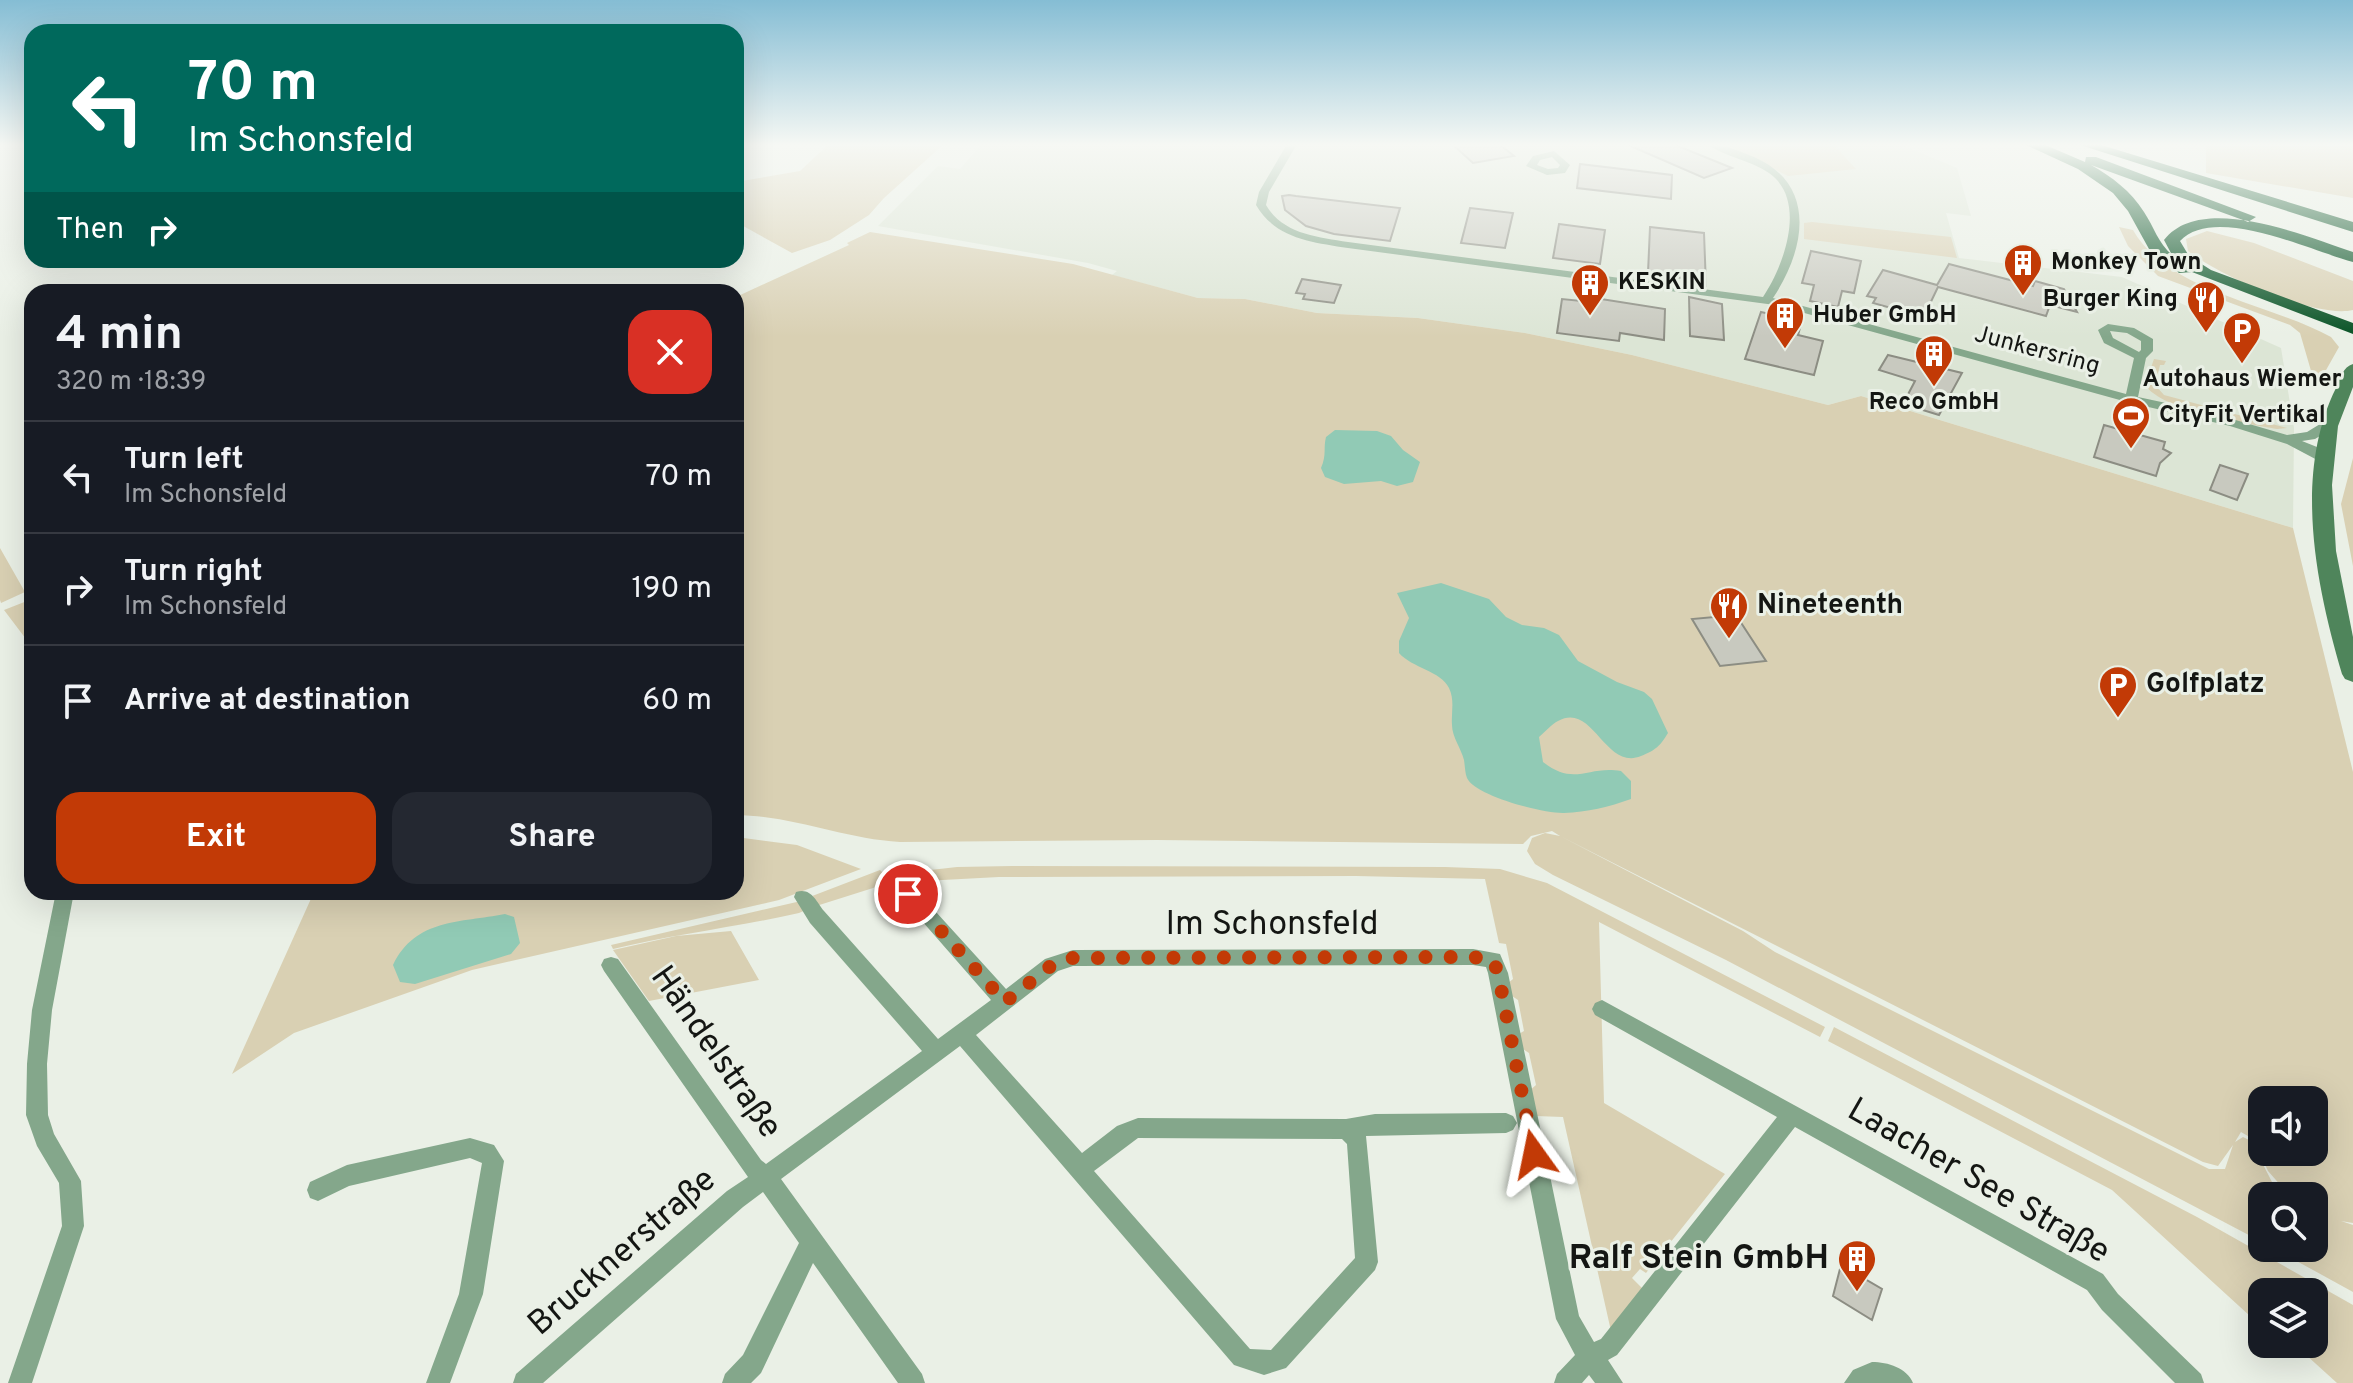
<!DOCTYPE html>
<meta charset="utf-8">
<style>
body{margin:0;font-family:Overpass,sans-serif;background:#242831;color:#f1f3f6;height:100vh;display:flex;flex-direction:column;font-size:30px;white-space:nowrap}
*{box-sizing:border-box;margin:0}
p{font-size:26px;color:#9ea1a6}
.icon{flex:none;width:44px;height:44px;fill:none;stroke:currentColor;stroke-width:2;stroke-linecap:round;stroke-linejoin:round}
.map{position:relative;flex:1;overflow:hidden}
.panel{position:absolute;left:24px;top:284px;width:720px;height:616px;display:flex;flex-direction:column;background:#171b24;border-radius:24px;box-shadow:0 8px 32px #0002}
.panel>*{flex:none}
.guide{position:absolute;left:24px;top:24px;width:720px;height:244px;border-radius:24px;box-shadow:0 8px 32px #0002;background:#00695c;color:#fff;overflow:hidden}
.buttons{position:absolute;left:2248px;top:1086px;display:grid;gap:16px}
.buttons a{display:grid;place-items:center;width:80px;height:80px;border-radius:16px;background:#171b24;box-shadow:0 8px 32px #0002;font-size:40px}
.pin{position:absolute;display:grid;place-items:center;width:68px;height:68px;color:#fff;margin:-34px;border:4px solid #fff;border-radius:50%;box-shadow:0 2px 8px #0007}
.me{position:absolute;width:88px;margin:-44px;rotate:348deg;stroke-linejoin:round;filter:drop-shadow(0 0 6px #0008)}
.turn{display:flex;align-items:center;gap:28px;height:168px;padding:0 32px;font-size:36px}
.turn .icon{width:104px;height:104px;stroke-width:2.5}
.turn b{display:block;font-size:56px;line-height:68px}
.then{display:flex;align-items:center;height:76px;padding:0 32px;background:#0003;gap:16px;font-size:30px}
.round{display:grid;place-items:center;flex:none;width:84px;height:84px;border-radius:24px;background:#242831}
.overview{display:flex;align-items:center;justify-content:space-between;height:136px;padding:0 32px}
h1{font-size:48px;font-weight:700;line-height:60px}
.cta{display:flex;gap:16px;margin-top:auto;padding:16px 32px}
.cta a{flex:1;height:92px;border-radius:24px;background:#c23a06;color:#fff;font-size:32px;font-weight:700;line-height:92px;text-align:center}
.cta a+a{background:#242831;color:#f1f3f6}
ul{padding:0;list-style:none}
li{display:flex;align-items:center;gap:24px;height:112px;padding:0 32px;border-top:2px solid #363941}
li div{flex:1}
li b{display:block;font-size:30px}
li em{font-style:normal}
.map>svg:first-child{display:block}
.built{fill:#dce5d5}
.green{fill:#d9d0b3;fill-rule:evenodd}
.water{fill:#91cab5}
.building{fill:#c8c9bf;stroke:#8c8d83;stroke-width:2}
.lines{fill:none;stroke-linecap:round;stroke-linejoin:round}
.minor{fill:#84a78b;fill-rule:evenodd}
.secondary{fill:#4f855b;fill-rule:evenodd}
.motorway{fill:#085225;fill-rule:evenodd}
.route{stroke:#c23a06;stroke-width:14;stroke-dasharray:0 25.2}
.labels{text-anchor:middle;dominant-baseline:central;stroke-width:6;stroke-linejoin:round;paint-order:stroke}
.far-poi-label{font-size:24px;font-weight:bold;fill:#141613;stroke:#eaf0e6;text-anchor:start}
.far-street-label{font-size:24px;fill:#141613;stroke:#eaf0e6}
.poi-label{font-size:28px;font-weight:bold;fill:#141613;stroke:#eaf0e6;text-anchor:start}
.near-street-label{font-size:34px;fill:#141613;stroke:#eaf0e6}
.near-poi-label{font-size:34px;font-weight:bold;fill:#141613;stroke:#eaf0e6;text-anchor:end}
</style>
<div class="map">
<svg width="2353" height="1383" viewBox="0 0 2353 1383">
<rect width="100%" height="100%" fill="#eaf0e6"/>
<path class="built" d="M1007 144H1899L1957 168 1971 216 1946 213 1959 258 2122 277 2281 348 2294 428 2293 528 1861 396 1828 405 1632 355 1525 333 1418 318 1317 313 1245 299 1198 298 1112 275 1117 271 1088 263 878 226 938 166 960 169 981 145Z"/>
<path class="green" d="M829 144H944L884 198 869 215 830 240 792 253 736 222V182L800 171Z
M1725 144H1833L1856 169 1788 176Z
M2206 144H2353V198L2206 173Z
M1812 222 1951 237 1957 258 1804 239V223Z
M2119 227 2133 230C2168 292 2272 304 2331 337L2339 347 2316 388 2300 333 2290 325 2158 276 2128 246Z
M2207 231 2254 243 2353 281V310C2316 319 2218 275 2188 251L2186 239Z
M870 232 1073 264 1198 298 1245 299 1317 313 1418 318 1525 333 1632 355 1828 405 1861 396 2293 528 2353 772V1223L2341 1221 2353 1225V1292L2273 1248H2314V1196H2290L2268 1171 2253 1139 2241 1132 2235 1142 2243 1137 2251 1141 2272 1182 2288 1196H2262V1242L1726 960 1553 875 1535 864 1527 851 1532 838 1545 833 1560 836 1552 831 1531 836 1523 844 1157 840 900 842C844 839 794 816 736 815V297L849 245 847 243ZM1562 837 2203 1162 2218 1166 2233 1145 2225 1169H2209L1775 952 1743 931ZM2262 1100H2314V1152H2262Z
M2154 359 2166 361 2164 365H2160L2155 385 2164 395 2287 428 2277 429C2245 423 2163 411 2145 385Z
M2353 458V566L2341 504Z
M0 548 25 592 1 603 0 600Z
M32 599V647L4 610Z
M736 837 797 845 861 869 779 900 472 970 294 1033 232 1074 314 892H736Z
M1012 866 1445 867 1500 869 1547 883 1825 1027 1820 1037 1599 922 1604 1103 1725 1174 1646 1273 1640 1269 1632 1278 1645 1291 1611 1331 1563 1117 1535 1116 1529 1091 1536 1085 1529 1053 1520 1047 1517 1035 1524 1031 1518 1000 1509 994 1507 984 1513 979 1506 944 1499 943 1485 879 1356 876 999 877 905 882 895 874 957 867Z
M880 870 892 882 813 907 807 898Z
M801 901 808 909 799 913C737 927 675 934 613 949L611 945Z
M731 931 759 980 649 1001 613 950 676 936Z
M1834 1027 2197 1217 2353 1305V1383H2337L2294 1344H2314V1292H2262V1327L2112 1190 1828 1041Z"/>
<path class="water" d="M1335 430 1377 431 1391 436 1403 450 1420 462 1413 482 1397 486 1381 481 1344 484 1325 477 1321 468C1327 454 1323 449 1326 437Z
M1441 583 1489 599 1506 617 1522 625 1544 628 1559 635 1578 661 1617 682 1644 692 1652 699 1668 733C1660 746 1656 750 1641 756 1605 771 1593 701 1558 721 1552 724 1545 732 1539 737L1543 762C1575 787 1588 765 1621 771L1631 781V799C1609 807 1587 812 1564 813 1545 814 1475 796 1467 778 1465 773 1465 766 1464 760 1461 748 1452 737 1452 725 1451 712 1455 701 1449 688 1441 671 1412 668 1399 653V641L1409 618 1397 593Z
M505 914 514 917 520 943 511 954 415 984 400 982 393 965C416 918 460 923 505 914Z"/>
<path class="building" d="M1452 144H1499L1514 156 1473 163Z
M1626 144H1673L1732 168 1704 178Z
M1580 164 1672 175 1671 199 1577 188Z
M1289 195 1296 196 1400 208 1390 241 1334 234 1306 226 1285 210 1282 196Z
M1470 208 1513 213 1505 248 1461 243Z
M1559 224 1605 230 1600 264 1553 258Z
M1650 227 1704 233 1706 286 1689 284V279L1648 273Z
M1811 251 1861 261 1854 293 1842 291 1838 307 1810 301 1814 285 1802 283Z
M1949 264 2033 286 2035 281 2064 289 2077 312 2050 305 2046 316 1938 287 1926 312 1905 307 1902 311 1873 303 1876 298 1867 296 1883 270 1937 285Z
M1302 279 1341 285 1334 303 1303 299 1305 294 1296 293Z
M1582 296 1665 309 1664 340 1620 333 1619 341 1557 333 1562 299 1581 301Z
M1689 297 1722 304 1724 340 1690 336Z
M1761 312 1802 321 1798 335 1823 341 1814 375 1745 359Z
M1888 355 1962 373 1939 415 1903 404 1915 381 1879 370Z
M2104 425 2165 442 2163 449 2171 453 2160 463 2156 476 2094 457Z
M2220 465 2248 474 2237 500 2210 490Z
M1736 615 1766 661 1720 666 1692 619Z
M1841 1265 1882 1289 1872 1320 1833 1296Z"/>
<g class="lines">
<path class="minor" d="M1287 144H1297L1269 192 1266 205C1283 234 1317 237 1348 242L1763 297C1784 266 1808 200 1769 173 1750 160 1725 157 1707 144 1724 144 1739 151 1754 157 1818 185 1805 250 1773 298L2126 394 2134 358 2104 343 2098 330 2108 324 2134 328 2153 339V351L2146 358 2138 397 2208 412 2287 435 2307 432 2325 421H2335V427L2315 439 2302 441 2317 447 2333 459 2331 462H2321L2287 444 2230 426 2127 402 1775 305 1348 248C1312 242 1276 239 1256 205L1259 192ZM2110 331 2127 333 2141 341V350L2139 352 2113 338Z
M1554 151 1570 165 1565 173 1547 175 1526 166 1533 156ZM1552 157 1560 165 1558 168 1548 169 1537 165 1540 160Z
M900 876 906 879 1006 989 1045 959 1073 950 1473 949 1500 954 1508 973 1579 1316 1594 1342 1601 1339 1777 1117 1595 1015 1592 1009 1595 1003 1602 1000 2103 1274 2118 1294 2201 1374 2204 1383H2175L2102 1310 2087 1290 1795 1127 1617 1355 1608 1360 1623 1383H1595L1589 1375 1582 1383H1554L1557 1374 1575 1355 1556 1319 1488 973 1486 967 1473 965 1073 966 1058 971 976 1035 1082 1153 1117 1126 1138 1118 1346 1119 1375 1114 1506 1113 1513 1116 1517 1123 1513 1130 1506 1133 1366 1136 1378 1262 1375 1270 1286 1368 1264 1375 1234 1365 960 1046 781 1179 922 1374 925 1383H898L813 1263 761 1373 751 1383H722L725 1374 743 1355 799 1243 763 1192 743 1207 543 1383H513L516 1374 727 1191 748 1177 604 971 601 965 604 959 611 957 618 959 761 1160 766 1164 922 1051 810 923 794 897 796 892C811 887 816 901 824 911L938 1039 991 1000 894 889 891 884 894 879ZM1138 1138 1342 1139 1347 1144 1355 1258 1271 1350 1250 1349 1094 1171Z
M56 892H74L52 1010 47 1064 48 1115 54 1134 81 1181 84 1226 32 1383H8L62 1226 59 1183 37 1146 26 1115 27 1064 32 1010Z
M470 1138 494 1145 504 1161 483 1294 450 1383H426L459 1294 482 1163 470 1158 349 1186 318 1201 310 1198 307 1190 310 1182 347 1165Z
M1872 1362C1888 1362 1907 1368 1913 1383H1844L1853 1370Z"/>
<path class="secondary" d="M2353 364V387L2338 426 2332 485 2336 551 2353 637V682L2345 679 2342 674C2316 585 2293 475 2336 388 2340 378 2343 367 2353 364Z"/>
<path class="motorway" d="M2024 144H2043L2085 162 2086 157H2096L2256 217 2248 222 2243 220 2091 165C2112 177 2131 191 2144 212 2154 227 2158 243 2172 255L2164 240C2201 192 2305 236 2353 252V262C2311 251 2215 204 2180 241L2189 256 2211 270 2353 323V334L2192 272 2179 273 2149 249 2128 211 2113 193 2078 169Z
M2077 144H2098L2353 222V232Z"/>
</g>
<linearGradient id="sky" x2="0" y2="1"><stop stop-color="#85bdd4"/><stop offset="0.43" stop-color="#f6f8f4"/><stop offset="1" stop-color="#f6f8f4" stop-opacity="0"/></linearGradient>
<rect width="2353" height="337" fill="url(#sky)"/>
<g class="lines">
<path class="route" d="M908 894 1005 1002 1052 965 1073 958 1473 957 1493 960 1498 973 1534 1154"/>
</g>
<defs>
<symbol id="building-pin" viewBox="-11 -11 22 30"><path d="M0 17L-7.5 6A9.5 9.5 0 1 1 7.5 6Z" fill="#c23a06" stroke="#eaf0e6"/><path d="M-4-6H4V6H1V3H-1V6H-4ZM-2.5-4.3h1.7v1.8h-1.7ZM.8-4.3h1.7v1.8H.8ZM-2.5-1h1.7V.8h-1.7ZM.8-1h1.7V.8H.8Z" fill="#fff"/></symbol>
<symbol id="restaurant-pin" viewBox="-11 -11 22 30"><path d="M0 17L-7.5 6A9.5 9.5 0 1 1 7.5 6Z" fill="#c23a06" stroke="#eaf0e6"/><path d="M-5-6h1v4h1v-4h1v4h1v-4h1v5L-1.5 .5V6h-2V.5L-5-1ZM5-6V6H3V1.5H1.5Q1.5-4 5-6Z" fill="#fff"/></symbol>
<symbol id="parking-pin" viewBox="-11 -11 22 30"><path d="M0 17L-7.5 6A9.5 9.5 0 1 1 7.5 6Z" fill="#c23a06" stroke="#eaf0e6"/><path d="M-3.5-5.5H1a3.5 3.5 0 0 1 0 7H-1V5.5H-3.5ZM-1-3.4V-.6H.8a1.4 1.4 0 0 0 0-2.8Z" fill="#fff"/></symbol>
<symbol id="stadium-pin" viewBox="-11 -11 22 30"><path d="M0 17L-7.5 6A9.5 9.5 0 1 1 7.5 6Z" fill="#c23a06" stroke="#eaf0e6"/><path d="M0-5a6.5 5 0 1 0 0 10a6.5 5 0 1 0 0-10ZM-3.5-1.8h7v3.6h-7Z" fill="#fff"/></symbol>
</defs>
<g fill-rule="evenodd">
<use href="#building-pin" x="2001" y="241" width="44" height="60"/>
<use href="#building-pin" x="1568" y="261" width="44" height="60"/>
<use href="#restaurant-pin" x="2184" y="278" width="44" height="60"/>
<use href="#building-pin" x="1763" y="294" width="44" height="60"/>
<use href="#parking-pin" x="2220" y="309" width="44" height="60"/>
<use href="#building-pin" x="1912" y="332" width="44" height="60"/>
<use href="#stadium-pin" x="2109" y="394" width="44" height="60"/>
<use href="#restaurant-pin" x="1707" y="584" width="44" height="60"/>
<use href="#parking-pin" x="2096" y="663" width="44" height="60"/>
<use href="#building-pin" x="1835" y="1237" width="44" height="60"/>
</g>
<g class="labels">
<g class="far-poi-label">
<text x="2051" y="263">Monkey Town</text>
<text x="1618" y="283">KESKIN</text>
<text x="2178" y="300" text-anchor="end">Burger King</text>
<text x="1813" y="316">Huber GmbH</text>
<text x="2242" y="380" text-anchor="middle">Autohaus Wiemer</text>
<text x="1934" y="403" text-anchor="middle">Reco GmbH</text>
<text x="2159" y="416">CityFit Vertikal</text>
</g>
<g class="far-street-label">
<text transform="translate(2037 351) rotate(15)">Junkersring</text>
</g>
<g class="poi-label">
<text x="1757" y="606">Nineteenth</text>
<text x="2146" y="685">Golfplatz</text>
</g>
<g class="near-street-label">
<text x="1272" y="925">Im Schonsfeld</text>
<text transform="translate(715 1053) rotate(55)">Händelstraße</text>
<text transform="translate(1978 1182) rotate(30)">Laacher See Straße</text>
<text transform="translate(623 1253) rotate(-41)">Brucknerstraße</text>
</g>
<g class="near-poi-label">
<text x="1829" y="1259">Ralf Stein GmbH</text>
</g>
</g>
</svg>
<div class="buttons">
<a><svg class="icon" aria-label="sound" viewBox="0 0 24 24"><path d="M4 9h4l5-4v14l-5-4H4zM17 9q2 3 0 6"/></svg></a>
<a><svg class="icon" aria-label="search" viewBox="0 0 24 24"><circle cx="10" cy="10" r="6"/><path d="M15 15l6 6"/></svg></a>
<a><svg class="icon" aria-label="layers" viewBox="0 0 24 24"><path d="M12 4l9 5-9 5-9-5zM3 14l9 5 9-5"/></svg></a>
</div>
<div class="pin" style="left:908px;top:894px;background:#d93025"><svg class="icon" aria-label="arrive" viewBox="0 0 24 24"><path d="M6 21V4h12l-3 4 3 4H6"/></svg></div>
<svg class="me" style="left:1534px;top:1154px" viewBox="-20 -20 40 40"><path d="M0-17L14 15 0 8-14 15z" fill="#c23a06" stroke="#fff" stroke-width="4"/></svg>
<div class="guide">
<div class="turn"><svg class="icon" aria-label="left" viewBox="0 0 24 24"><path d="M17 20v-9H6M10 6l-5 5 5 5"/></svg><div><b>70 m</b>Im Schonsfeld</div></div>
<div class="then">Then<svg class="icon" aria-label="right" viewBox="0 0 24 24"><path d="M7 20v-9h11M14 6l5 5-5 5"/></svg></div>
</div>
<section class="panel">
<div class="overview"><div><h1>4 min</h1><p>320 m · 18:39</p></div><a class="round" style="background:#d93025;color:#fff"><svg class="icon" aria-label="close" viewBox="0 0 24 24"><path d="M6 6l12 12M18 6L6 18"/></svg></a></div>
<ul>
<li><svg class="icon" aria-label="left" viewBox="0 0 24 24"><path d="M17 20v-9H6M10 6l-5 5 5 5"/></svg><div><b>Turn left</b><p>Im Schonsfeld</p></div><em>70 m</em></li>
<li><svg class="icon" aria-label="right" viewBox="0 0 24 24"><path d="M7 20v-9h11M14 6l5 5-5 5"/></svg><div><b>Turn right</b><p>Im Schonsfeld</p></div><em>190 m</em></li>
<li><svg class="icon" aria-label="arrive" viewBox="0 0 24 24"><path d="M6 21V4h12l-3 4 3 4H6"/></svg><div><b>Arrive at destination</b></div><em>60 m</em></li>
</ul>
<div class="cta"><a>Exit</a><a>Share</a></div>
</section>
</div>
